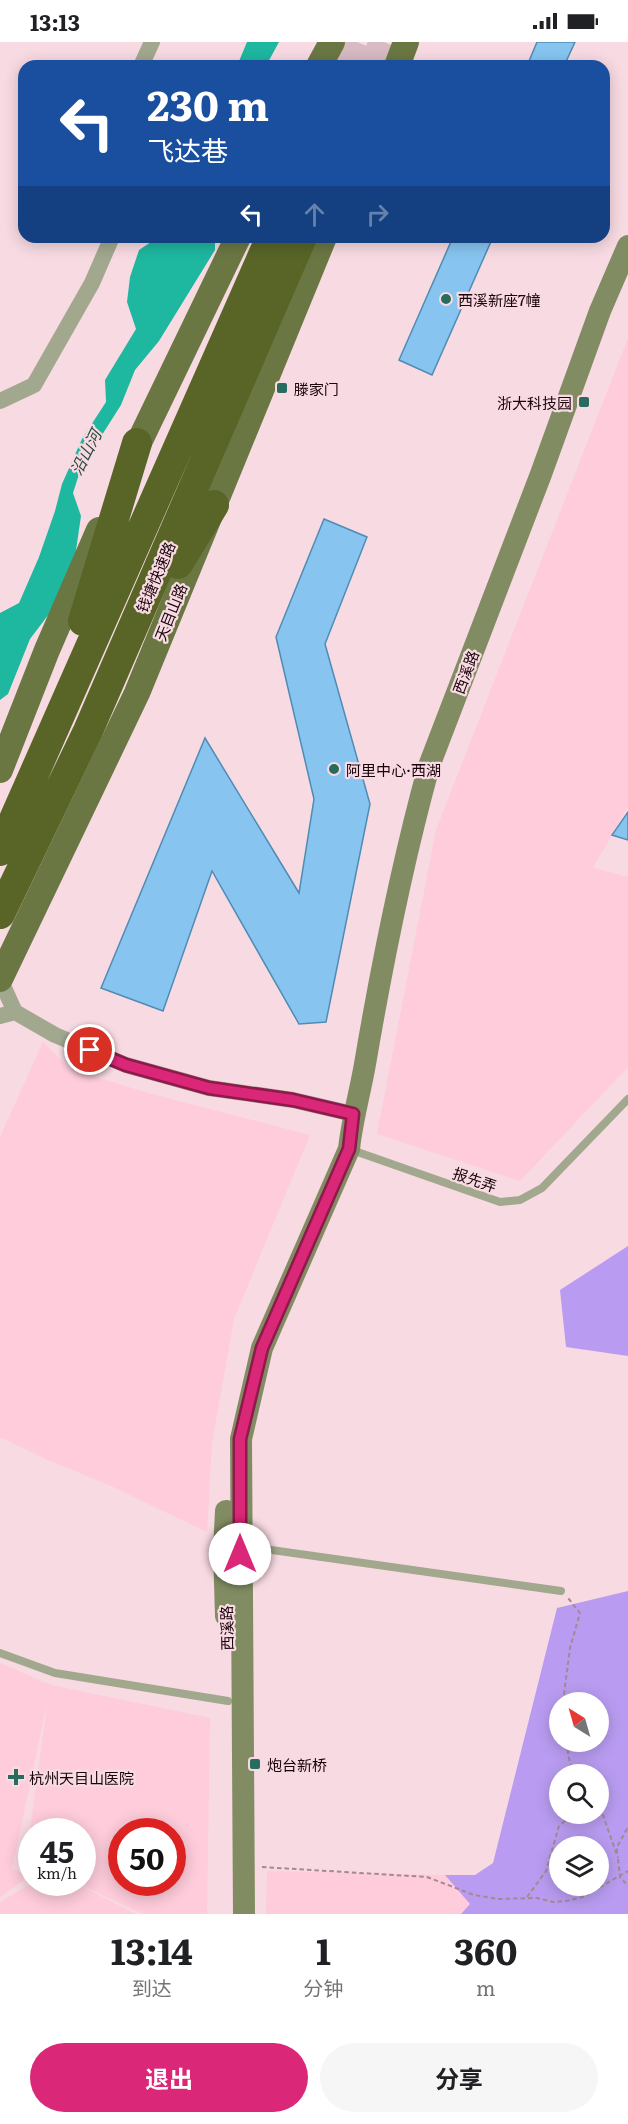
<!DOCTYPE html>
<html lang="zh">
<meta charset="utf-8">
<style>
body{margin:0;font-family:Literata,"Noto Sans SC",serif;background:#f6f6f6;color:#202124;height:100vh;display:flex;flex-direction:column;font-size:22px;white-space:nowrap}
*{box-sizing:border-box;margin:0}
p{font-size:20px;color:#757577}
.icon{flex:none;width:33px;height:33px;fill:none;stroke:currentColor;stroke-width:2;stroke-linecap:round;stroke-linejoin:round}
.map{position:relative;height:1872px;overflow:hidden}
.drawer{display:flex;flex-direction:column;background:#fff;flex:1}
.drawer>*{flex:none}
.top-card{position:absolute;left:18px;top:18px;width:592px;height:183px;border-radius:18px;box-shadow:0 3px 15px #0003;background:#1a4fa0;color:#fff;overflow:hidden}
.needle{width:39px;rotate:323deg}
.controls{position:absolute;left:549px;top:1650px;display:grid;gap:12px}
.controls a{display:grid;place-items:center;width:60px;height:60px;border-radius:50%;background:#fff;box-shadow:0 3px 15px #0003;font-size:30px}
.speed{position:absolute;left:18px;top:1776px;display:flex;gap:12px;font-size:30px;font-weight:700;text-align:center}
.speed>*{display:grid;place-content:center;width:78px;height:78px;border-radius:50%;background:#fff;box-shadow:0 3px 15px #0003;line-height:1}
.speed small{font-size:15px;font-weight:400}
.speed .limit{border:9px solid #d22;background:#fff;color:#111}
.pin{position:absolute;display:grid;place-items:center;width:51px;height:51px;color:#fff;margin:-26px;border:3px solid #fff;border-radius:50%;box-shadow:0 2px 6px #0007}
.me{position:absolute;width:66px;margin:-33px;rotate:0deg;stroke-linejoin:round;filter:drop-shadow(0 0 4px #0008)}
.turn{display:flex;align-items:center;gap:21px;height:126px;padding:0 30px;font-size:27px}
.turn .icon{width:78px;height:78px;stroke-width:2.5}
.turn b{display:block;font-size:42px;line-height:51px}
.lanes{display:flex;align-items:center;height:57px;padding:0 30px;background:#0003;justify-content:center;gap:30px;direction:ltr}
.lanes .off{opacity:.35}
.eta{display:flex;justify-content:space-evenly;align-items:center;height:102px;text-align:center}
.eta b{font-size:36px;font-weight:700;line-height:42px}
.button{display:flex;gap:12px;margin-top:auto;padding:12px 30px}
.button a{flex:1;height:69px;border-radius:36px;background:#db2777;color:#fff;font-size:24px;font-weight:700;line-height:69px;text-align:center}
.button a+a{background:#f6f6f6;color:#202124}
.status{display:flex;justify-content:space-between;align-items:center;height:42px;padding:0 30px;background:#fff;direction:ltr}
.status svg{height:16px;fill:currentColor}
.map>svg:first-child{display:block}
.built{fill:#feccdb;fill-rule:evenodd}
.forest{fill:#b99cf1;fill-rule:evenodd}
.water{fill:#1eb7a0}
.building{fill:#87c5f0;stroke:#4f8cb4;stroke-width:1.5}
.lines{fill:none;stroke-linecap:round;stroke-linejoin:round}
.highway-tunnel{stroke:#d7bac2;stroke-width:30;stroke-dasharray:30 15;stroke-linecap:butt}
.path{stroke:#a48991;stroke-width:2;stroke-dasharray:4.5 3;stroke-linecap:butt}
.lane{stroke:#a1a88d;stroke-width:8}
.street{stroke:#a1a88d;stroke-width:16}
.secondary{stroke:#828c63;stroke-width:22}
.primary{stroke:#6b7743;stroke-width:26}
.highway{stroke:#586526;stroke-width:30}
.route-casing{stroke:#8e194d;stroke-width:15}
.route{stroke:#db2777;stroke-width:10}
.poi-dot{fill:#276c5f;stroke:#f8dae2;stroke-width:2}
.labels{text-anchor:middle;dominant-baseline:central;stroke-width:4.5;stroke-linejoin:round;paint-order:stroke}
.poi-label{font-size:15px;fill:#1a040b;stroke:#f8dae2;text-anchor:start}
.street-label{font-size:15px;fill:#1a040b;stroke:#f8dae2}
.water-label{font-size:16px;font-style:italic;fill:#2b4841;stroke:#f8dae2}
</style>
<div class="status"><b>13:13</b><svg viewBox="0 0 49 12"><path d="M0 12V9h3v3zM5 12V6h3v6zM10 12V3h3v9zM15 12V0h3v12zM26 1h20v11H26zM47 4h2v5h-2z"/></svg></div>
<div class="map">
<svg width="628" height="1872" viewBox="0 0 628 1872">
<rect width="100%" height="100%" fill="#f8dae2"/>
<path class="built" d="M628 296V764L593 826 628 835V1025L520 1139 377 1092 436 788Z
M43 1000 70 1027 148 1051 310 1093 234 1277 212 1401 207 1490 111 1444 48 1418 0 1395V1095Z
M0 1621 51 1643 210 1676 207 1872H143L77 1841 82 1840V1790H32L31 1819 26 1817 48 1656 12 1827 30 1834 0 1855ZM122 1790H172V1840H122Z
M267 1829 445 1833 471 1862 461 1872H266Z
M32 1841H75L136 1872H0V1860Z"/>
<path class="forest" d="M628 1204V1314L566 1305 560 1248Z
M628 1549V1872H461L470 1862 445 1833H475L493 1821 557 1566ZM560 1660H598V1700H560ZM560 1732H598V1772H560ZM560 1804H598V1844H560Z"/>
<path class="water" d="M247 0H279L266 24H237Z
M152 195H215V208L159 299 135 328 121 363 81 426 73 451 81 474 73 529 55 564 30 597 8 652 0 658V571L19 561 39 515 55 469 62 442 82 397 106 360 105 338 136 287 127 260 130 235 139 208 151 200Z"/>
<path class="building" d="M537 0H575L564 24H527Z
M453 195H493L432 333 399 318Z
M324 477 367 495 325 602 370 762 326 980 299 982 212 829 163 969 101 946 205 696 299 851 314 757 276 595Z
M628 770V798L612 793Z"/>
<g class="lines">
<path class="highway-tunnel" d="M347 24 357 0
M374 24 384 0"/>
<path class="path" d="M563 1660 570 1606 580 1571 568 1556
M566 1700 570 1721 576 1732
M598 1747 608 1751 598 1759 618 1816
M617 1811V1805L628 1785
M618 1817 620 1835 628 1844
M262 1825 427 1835 474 1853 498 1857 537 1856 553 1860 566 1859 583 1855 628 1829
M527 1855 546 1829 559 1784 573 1772"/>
<path class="lane" d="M349 1107 500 1160 520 1158 542 1146 628 1057
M244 1504 561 1549
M0 1611 55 1631 228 1659"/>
<path class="street" d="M141 24 152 0
M0 359 34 343 92 241 112 195
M0 937 15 970 55 993 126 1023 209 1046 293 1058 353 1072
M0 974 15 970"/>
<path class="secondary" d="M226 1574 224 1508 226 1469
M244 1872 241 1397 262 1306 349 1107C352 1078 360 1051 365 1022 382 922 402 822 429 724L541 432 600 269 628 204"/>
<path class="primary" d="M319 24 332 0
M397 24 406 0
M130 419 238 195
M0 728 47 608 99 488
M0 937 137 651 324 195"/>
<path class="highway" d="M178 522 214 463
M83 579 137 401
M0 809 271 195
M0 872 88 689 302 195"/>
</g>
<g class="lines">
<defs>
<path id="route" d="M90 1008 126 1023 209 1046 293 1058 353 1072 349 1107 262 1306 240 1397V1512"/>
</defs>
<use href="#route" class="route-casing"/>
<use href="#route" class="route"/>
</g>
<g class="poi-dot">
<circle cx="446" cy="257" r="6"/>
<rect x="276" y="340" width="12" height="12" rx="3"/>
<rect x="578" y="354" width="12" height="12" rx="3"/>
<circle cx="334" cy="727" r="6"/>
<rect x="249" y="1716" width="12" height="12" rx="3"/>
<path d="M13 1726h6v6h6v6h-6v6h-6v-6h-6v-6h6z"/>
</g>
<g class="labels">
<g class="poi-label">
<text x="458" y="257">西溪新座7幢</text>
<text x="294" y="346">滕家门</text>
<text x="572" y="360" text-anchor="end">浙大科技园</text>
<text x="346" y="727">阿里中心·西湖</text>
<text x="267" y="1722">炮台新桥</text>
<text x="29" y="1735">杭州天目山医院</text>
</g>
<g class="street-label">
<text transform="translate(155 535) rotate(-67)">钱塘快速路</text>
<text transform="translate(170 570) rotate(-68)">天目山路</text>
<text transform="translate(465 630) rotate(-69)">西溪路</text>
<text transform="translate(475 1137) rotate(19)">报先弄</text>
<text transform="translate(226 1586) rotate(-91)">西溪路</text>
</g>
<g class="water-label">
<text transform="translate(85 410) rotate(-63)">沿山河</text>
</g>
</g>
</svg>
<div class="controls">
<a><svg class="needle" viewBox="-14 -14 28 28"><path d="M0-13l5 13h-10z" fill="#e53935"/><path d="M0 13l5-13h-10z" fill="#757577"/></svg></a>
<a><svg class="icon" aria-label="search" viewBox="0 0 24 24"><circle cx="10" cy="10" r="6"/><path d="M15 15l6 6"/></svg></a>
<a><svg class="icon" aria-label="layers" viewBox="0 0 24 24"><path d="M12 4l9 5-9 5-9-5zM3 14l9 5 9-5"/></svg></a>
</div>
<div class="speed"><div>45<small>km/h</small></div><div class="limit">50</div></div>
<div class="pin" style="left:90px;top:1008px;background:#d93025"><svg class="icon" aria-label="arrive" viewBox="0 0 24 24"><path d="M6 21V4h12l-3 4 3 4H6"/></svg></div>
<svg class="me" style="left:240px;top:1512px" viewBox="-20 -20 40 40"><circle r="19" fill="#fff"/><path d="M0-13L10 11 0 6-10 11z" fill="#db2777"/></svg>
<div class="top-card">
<div class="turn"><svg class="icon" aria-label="left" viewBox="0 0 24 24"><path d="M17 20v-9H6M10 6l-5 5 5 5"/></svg><div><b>230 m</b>飞达巷</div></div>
<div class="lanes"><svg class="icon" aria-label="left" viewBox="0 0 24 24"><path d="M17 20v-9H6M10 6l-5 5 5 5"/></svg><svg class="icon off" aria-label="ahead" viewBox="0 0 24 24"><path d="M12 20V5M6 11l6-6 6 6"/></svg><svg class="icon off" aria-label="right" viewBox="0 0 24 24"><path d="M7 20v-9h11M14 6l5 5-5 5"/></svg></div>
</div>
</div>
<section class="drawer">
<div class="eta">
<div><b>13:14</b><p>到达</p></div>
<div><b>1</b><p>分钟</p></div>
<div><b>360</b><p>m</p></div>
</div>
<div class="button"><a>退出</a><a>分享</a></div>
</section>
